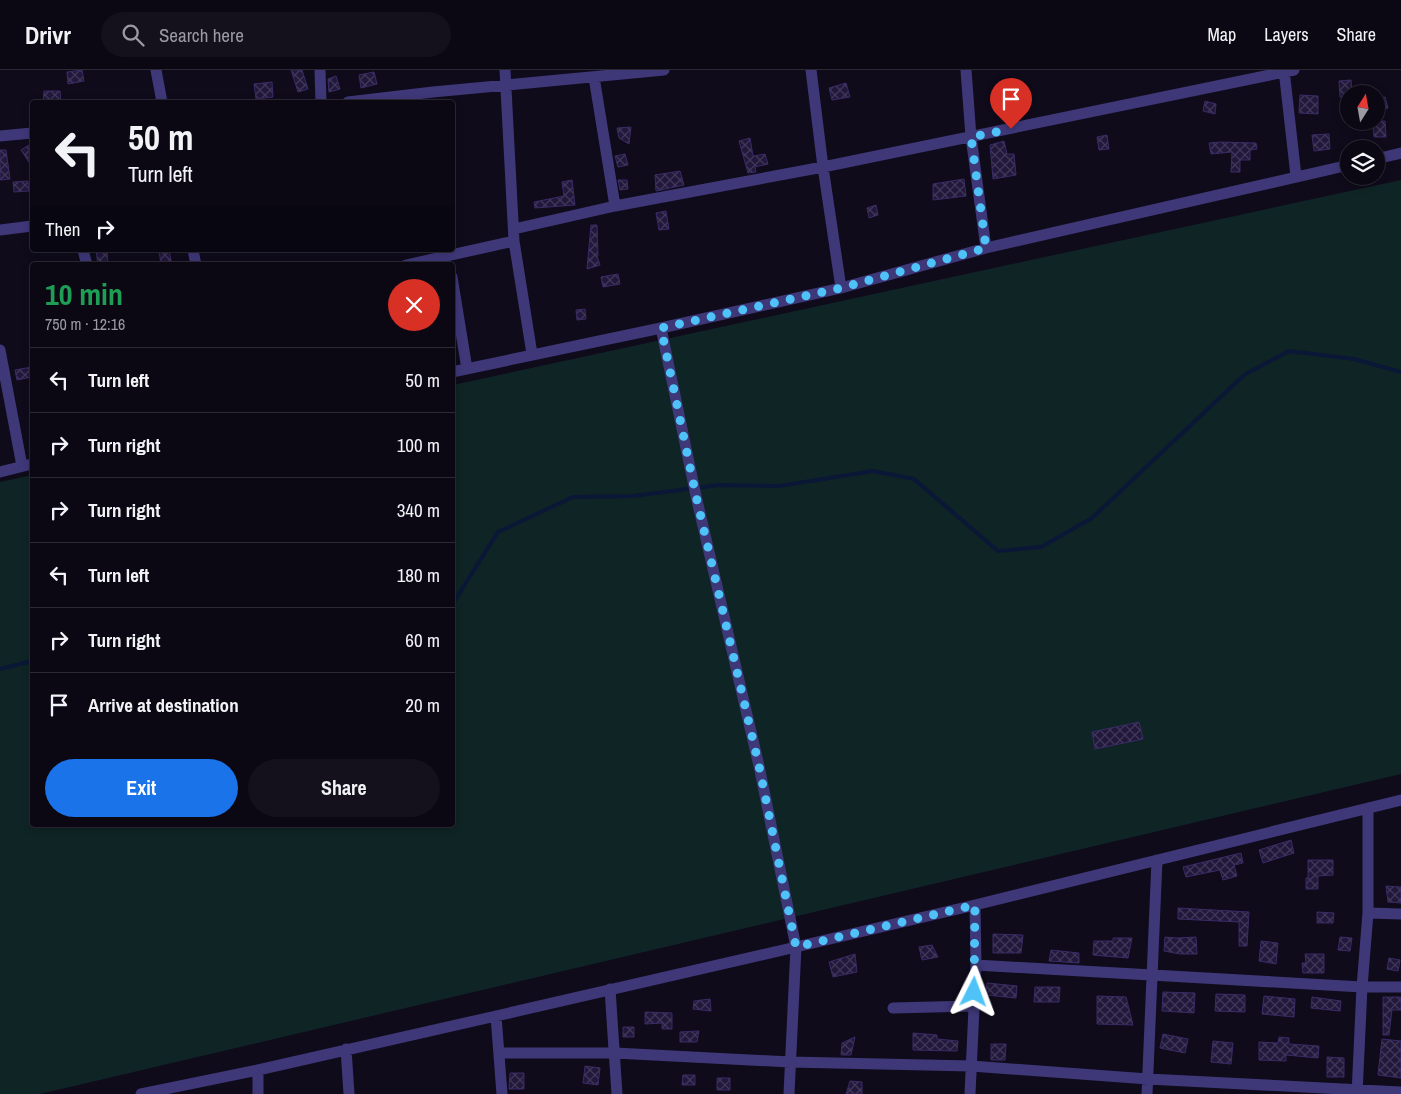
<!DOCTYPE html>
<meta charset="utf-8">
<style>
body{margin:0;font-family:"Archivo Narrow",sans-serif;background:#14111d;color:#f1f3f6;height:100vh;display:flex;flex-direction:column;font-size:19px;white-space:nowrap}
*{box-sizing:border-box;margin:0}
p{font-size:16px;color:#9a9aa0}
.icon{flex:none;width:28px;height:28px;fill:none;stroke:currentColor;stroke-width:2;stroke-linecap:round;stroke-linejoin:round}
.map{position:relative;flex:1;overflow:hidden}
.sheet{position:absolute;left:30px;top:192px;width:425px;height:565px;display:flex;flex-direction:column;background:#0b0814;border-radius:5px;box-shadow:0 2px 8px #0003,0 0 0 1px #2b2934}
.sheet>*{flex:none}
.hud{position:absolute;left:30px;top:30px;width:425px;height:152px;border-radius:5px;box-shadow:0 2px 8px #0003,0 0 0 1px #2b2934;background:#0b0814;color:#f1f3f6;overflow:hidden}
.needle{width:32px;rotate:11deg}
.tools{position:absolute;left:1340px;top:15px;display:grid;gap:10px}
.tools a{display:grid;place-items:center;width:45px;height:45px;border-radius:50%;background:#0b0814;box-shadow:0 2px 8px #0003,0 0 0 1px #2b2934;font-size:25px}
.pin{position:absolute;display:grid;place-items:center;width:42px;height:42px;color:#fff;margin:-51px -21px;border-radius:50% 50% 50% 0;rotate:-45deg;box-shadow:0 0 5px #0007}
.pin .icon{rotate:45deg}
.me{position:absolute;width:55px;margin:-28px;rotate:3deg;stroke-linejoin:round;filter:drop-shadow(0 0 4px #0008)}
.turn{display:flex;align-items:center;gap:18px;height:105px;padding:0 15px;font-size:22px}
.turn .icon{width:65px;height:65px;stroke-width:2.5}
.turn b{display:block;font-size:35px;line-height:42px}
.then{display:flex;align-items:center;height:48px;padding:0 15px;background:#0003;gap:10px;font-size:19px}
.round{display:grid;place-items:center;flex:none;width:52px;height:52px;border-radius:26px;background:#14111d}
.headline{display:flex;align-items:center;justify-content:space-between;height:85px;padding:0 15px}
h1{font-size:30px;font-weight:800;line-height:38px;color:#1e9e55}
.cta{display:flex;gap:10px;margin-top:auto;padding:10px 15px}
.cta a{flex:1;height:58px;border-radius:30px;background:#1a73e8;color:#fff;font-size:20px;font-weight:800;line-height:58px;text-align:center}
.cta a+a{background:#14111d;color:#f1f3f6}
ul{padding:0;list-style:none}
li{display:flex;align-items:center;gap:15px;height:65px;padding:0 15px;border-top:1px solid #2b2934}
li div{flex:1}
li b{display:block;font-size:19px}
li em{font-style:normal}
header{display:flex;align-items:center;gap:30px;box-sizing:border-box;height:70px;padding:0 25px;background:#0b0814;border-bottom:1px solid #2b2934}
header strong{font-size:24px}
nav{display:flex;gap:28px;margin-inline-start:auto;font-size:18px}
.search{width:350px;height:45px;background:#14111d;display:flex;align-items:center;gap:12px;box-sizing:border-box;padding:0 18px;border-radius:28px;color:#9a9aa0;font-size:19px}
.map>svg:first-child{display:block}
.grass{fill:#0f2425}
.lines{fill:none;stroke-linecap:round;stroke-linejoin:round}
.stream{stroke:#0a1736;stroke-width:4}
.building{fill:url(#building-cross-hatch);stroke:#3a2b67}
.minor{stroke:#3e3879;stroke-width:11}
.route{stroke:#4fc3f7;stroke-width:9;stroke-dasharray:0 16.2}
</style>
<header>
<strong>Drivr</strong>
<div class="search"><svg class="icon" aria-label="search" viewBox="0 0 24 24"><circle cx="10" cy="10" r="6"/><path d="M15 15l6 6"/></svg>Search here</div>
<nav><a>Map</a><a>Layers</a><a>Share</a></nav>
</header>
<div class="map">
<svg width="1401" height="1024" viewBox="0 0 1401 1024">
<defs>
<pattern id="building-cross-hatch" width="8" height="8" patternUnits="userSpaceOnUse" patternTransform="scale(1.25)"><rect width="8" height="8" fill="#21183b"/><path d="M0 0l8 8M0 8l8-8" fill="none" stroke="#403858"/></pattern>
</defs>
<rect width="100%" height="100%" fill="#0f0b1b"/>
<path class="grass" d="M1401 110V704L40 1024H0V412L32 405V755H452L453 315Z"/>
<g class="lines">
<path class="stream" d="M452 535 498 462 573 427 633 426 719 415 779 416 873 401 914 409 998 481 1041 477 1092 448 1244 305 1289 281 1354 289 1401 302
M0 599 32 591"/>
</g>
<path class="building" d="M82 0 84 11 68 14 67 2Z
M291 0H302L308 19 298 22Z
M374 2 377 14 361 18 359 5Z
M336 6 340 19 329 22 328 9Z
M1351 10 1352 24H1349V26L1340 27 1339 11Z
M272 12 273 27 256 29 254 14Z
M846 13 850 27 832 30 829 18Z
M44 21H60L61 32H43Z
M1300 25 1318 26V44L1299 43Z
M1385 27 1388 38 1376 42V29Z
M1205 31 1216 34 1215 44 1203 41Z
M1373 51H1385L1386 67H1374Z
M631 57 629 74 619 68 617 58Z
M1329 64 1330 79 1314 81 1312 65Z
M1107 65 1109 79 1099 80 1097 67Z
M750 68 753 86 765 84 768 94 755 97 756 102 748 103 739 71Z
M1004 71 1007 84H1014L1016 105 993 109 990 75Z
M1220 72 1256 73 1257 79 1250 80V90H1240V102H1231L1232 82 1211 84 1209 73Z
M32 73V97L21 80Z
M0 80H6L10 109 0 110Z
M625 84 628 95 618 97 615 86Z
M680 101 684 115 656 121 655 105Z
M964 109 966 126 933 130V114Z
M572 110 575 135 535 138 534 132 564 126 562 112Z
M618 110H627L628 119 620 120Z
M28 111 29 121 14 122 13 112Z
M876 135 878 145 869 148 867 138Z
M666 141 669 159 659 160 656 143Z
M591 155H597L598 186H597L600 195 587 199Z
M96 180H107L108 195H98Z
M159 180H169L172 195H161Z
M618 204 620 214 603 217 601 207Z
M585 239 586 249 577 250 576 240Z
M32 297V307L17 310 15 300Z
M1139 652 1143 669 1095 679 1092 662Z
M1291 770 1294 783 1263 793 1259 780Z
M1241 783 1243 793 1234 795 1237 806 1223 810 1220 800 1186 807 1183 797Z
M1308 790H1333V805L1318 806V819H1306V808H1308Z
M1386 816 1401 817V833L1388 832Z
M1178 838 1249 842 1247 876H1239V852L1178 849Z
M1317 842 1334 843 1333 853H1317Z
M993 864 1023 865 1021 883H993Z
M1165 867 1177 868 1196 867 1197 884H1180L1164 881Z
M1340 867 1352 868 1350 881 1338 880Z
M1113 868H1132L1128 888 1093 885 1094 871H1113Z
M1261 871 1278 873 1276 894 1259 891Z
M932 875 938 887 922 890 919 877Z
M1051 880 1079 883V893L1049 891Z
M855 884 857 902 833 907 829 892Z
M1305 884H1324V903H1303L1302 893H1306Z
M1389 888 1400 890 1398 901 1387 899Z
M987 913 1017 916 1016 928 986 925Z
M1035 917H1060L1059 932H1034Z
M1163 922 1195 923 1194 943 1162 941Z
M1216 924 1245 925V942L1215 941Z
M1097 926 1126 927 1133 955 1097 954Z
M1264 926 1295 929 1294 947 1262 944Z
M1312 927 1341 931 1340 941 1311 938Z
M1383 927H1401V940H1392L1389 965H1383Z
M710 929 711 941 693 939 694 931Z
M645 942 672 943V959H662V953L645 954Z
M623 957H634V967H623Z
M699 961 697 972H680V962Z
M913 963 937 965V969L958 971 957 981 913 980Z
M1163 964 1188 969 1185 983 1160 978Z
M855 967 851 985H841L842 973Z
M1279 967 1289 968V974L1319 976 1318 988 1286 985V991L1259 990V972L1278 973Z
M1382 969 1401 971V1008L1378 1005Z
M1213 971 1233 973 1231 994 1211 992Z
M991 974H1006L1005 990H991Z
M1327 987 1344 988V1007H1327Z
M585 996 600 998 598 1015 583 1013Z
M510 1003H524V1019H509Z
M683 1005H695V1015H682Z
M717 1008H730V1020H717Z
M850 1011 862 1012V1024H846Z"/>
<g class="lines">
<path class="minor" d="M156 0 162 32
M320 0 321 32
M505 0 514 171 532 284
M811 0 823 97 841 218
M966 0 971 67 986 178
M1284 0 1296 106
M594 7 615 136
M348 32 433 22 664 0
M0 66 32 63
M1376 89 1401 83
M514 159 615 136 823 97 1294 0
M0 160 32 156
M83 180 87 195
M193 180 196 195
M406 195 514 171
M452 207 467 299
M661 258 696 426 759 696 796 877 789 1024
M0 280 22 396
M452 302 661 258 841 218 986 178 1349 95
M0 402 32 394
M1368 843 1401 844
M976 895 1362 917H1401
M610 919 617 1024
M893 938 973 936
M496 946 502 1024
M346 979 349 1024
M499 983H615L790 992 971 996 1148 1009 1401 1022
M258 1000V1024
M141 1024 258 1000 496 946 796 877 975 835 1401 730
M970 1024 976 895 975 835
M1147 1024 1157 790
M1357 1024 1362 917 1368 843V738"/>
</g>
<g class="lines">
<path class="route" d="M974 922 975 835 796 877 759 696 696 426 661 258 841 218 986 178 971 67 1011 59"/>
</g>
</svg>
<div class="tools">
<a><svg class="needle" viewBox="-14 -14 28 28"><path d="M0-13l5 13h-10z" fill="#e53935"/><path d="M0 13l5-13h-10z" fill="#9a9aa0"/></svg></a>
<a><svg class="icon" aria-label="layers" viewBox="0 0 24 24"><path d="M12 4l9 5-9 5-9-5zM3 14l9 5 9-5"/></svg></a>
</div>
<div class="pin" style="left:1011px;top:59px;background:#d93025"><svg class="icon" aria-label="arrive" viewBox="0 0 24 24"><path d="M6 21V4h12l-3 4 3 4H6"/></svg></div>
<svg class="me" style="left:974px;top:922px" viewBox="-20 -20 40 40"><path d="M0-17L14 15 0 8-14 15z" fill="#4fc3f7" stroke="#fff" stroke-width="4"/></svg>
<div class="hud">
<div class="turn"><svg class="icon" aria-label="left" viewBox="0 0 24 24"><path d="M17 20v-9H6M10 6l-5 5 5 5"/></svg><div><b>50 m</b>Turn left</div></div>
<div class="then">Then<svg class="icon" aria-label="right" viewBox="0 0 24 24"><path d="M7 20v-9h11M14 6l5 5-5 5"/></svg></div>
</div>
<section class="sheet">
<div class="headline"><div><h1>10 min</h1><p>750 m · 12:16</p></div><a class="round" style="background:#d93025;color:#fff"><svg class="icon" aria-label="close" viewBox="0 0 24 24"><path d="M6 6l12 12M18 6L6 18"/></svg></a></div>
<ul>
<li><svg class="icon" aria-label="left" viewBox="0 0 24 24"><path d="M17 20v-9H6M10 6l-5 5 5 5"/></svg><div><b>Turn left</b></div><em>50 m</em></li>
<li><svg class="icon" aria-label="right" viewBox="0 0 24 24"><path d="M7 20v-9h11M14 6l5 5-5 5"/></svg><div><b>Turn right</b></div><em>100 m</em></li>
<li><svg class="icon" aria-label="right" viewBox="0 0 24 24"><path d="M7 20v-9h11M14 6l5 5-5 5"/></svg><div><b>Turn right</b></div><em>340 m</em></li>
<li><svg class="icon" aria-label="left" viewBox="0 0 24 24"><path d="M17 20v-9H6M10 6l-5 5 5 5"/></svg><div><b>Turn left</b></div><em>180 m</em></li>
<li><svg class="icon" aria-label="right" viewBox="0 0 24 24"><path d="M7 20v-9h11M14 6l5 5-5 5"/></svg><div><b>Turn right</b></div><em>60 m</em></li>
<li><svg class="icon" aria-label="arrive" viewBox="0 0 24 24"><path d="M6 21V4h12l-3 4 3 4H6"/></svg><div><b>Arrive at destination</b></div><em>20 m</em></li>
</ul>
<div class="cta"><a>Exit</a><a>Share</a></div>
</section>
</div>
